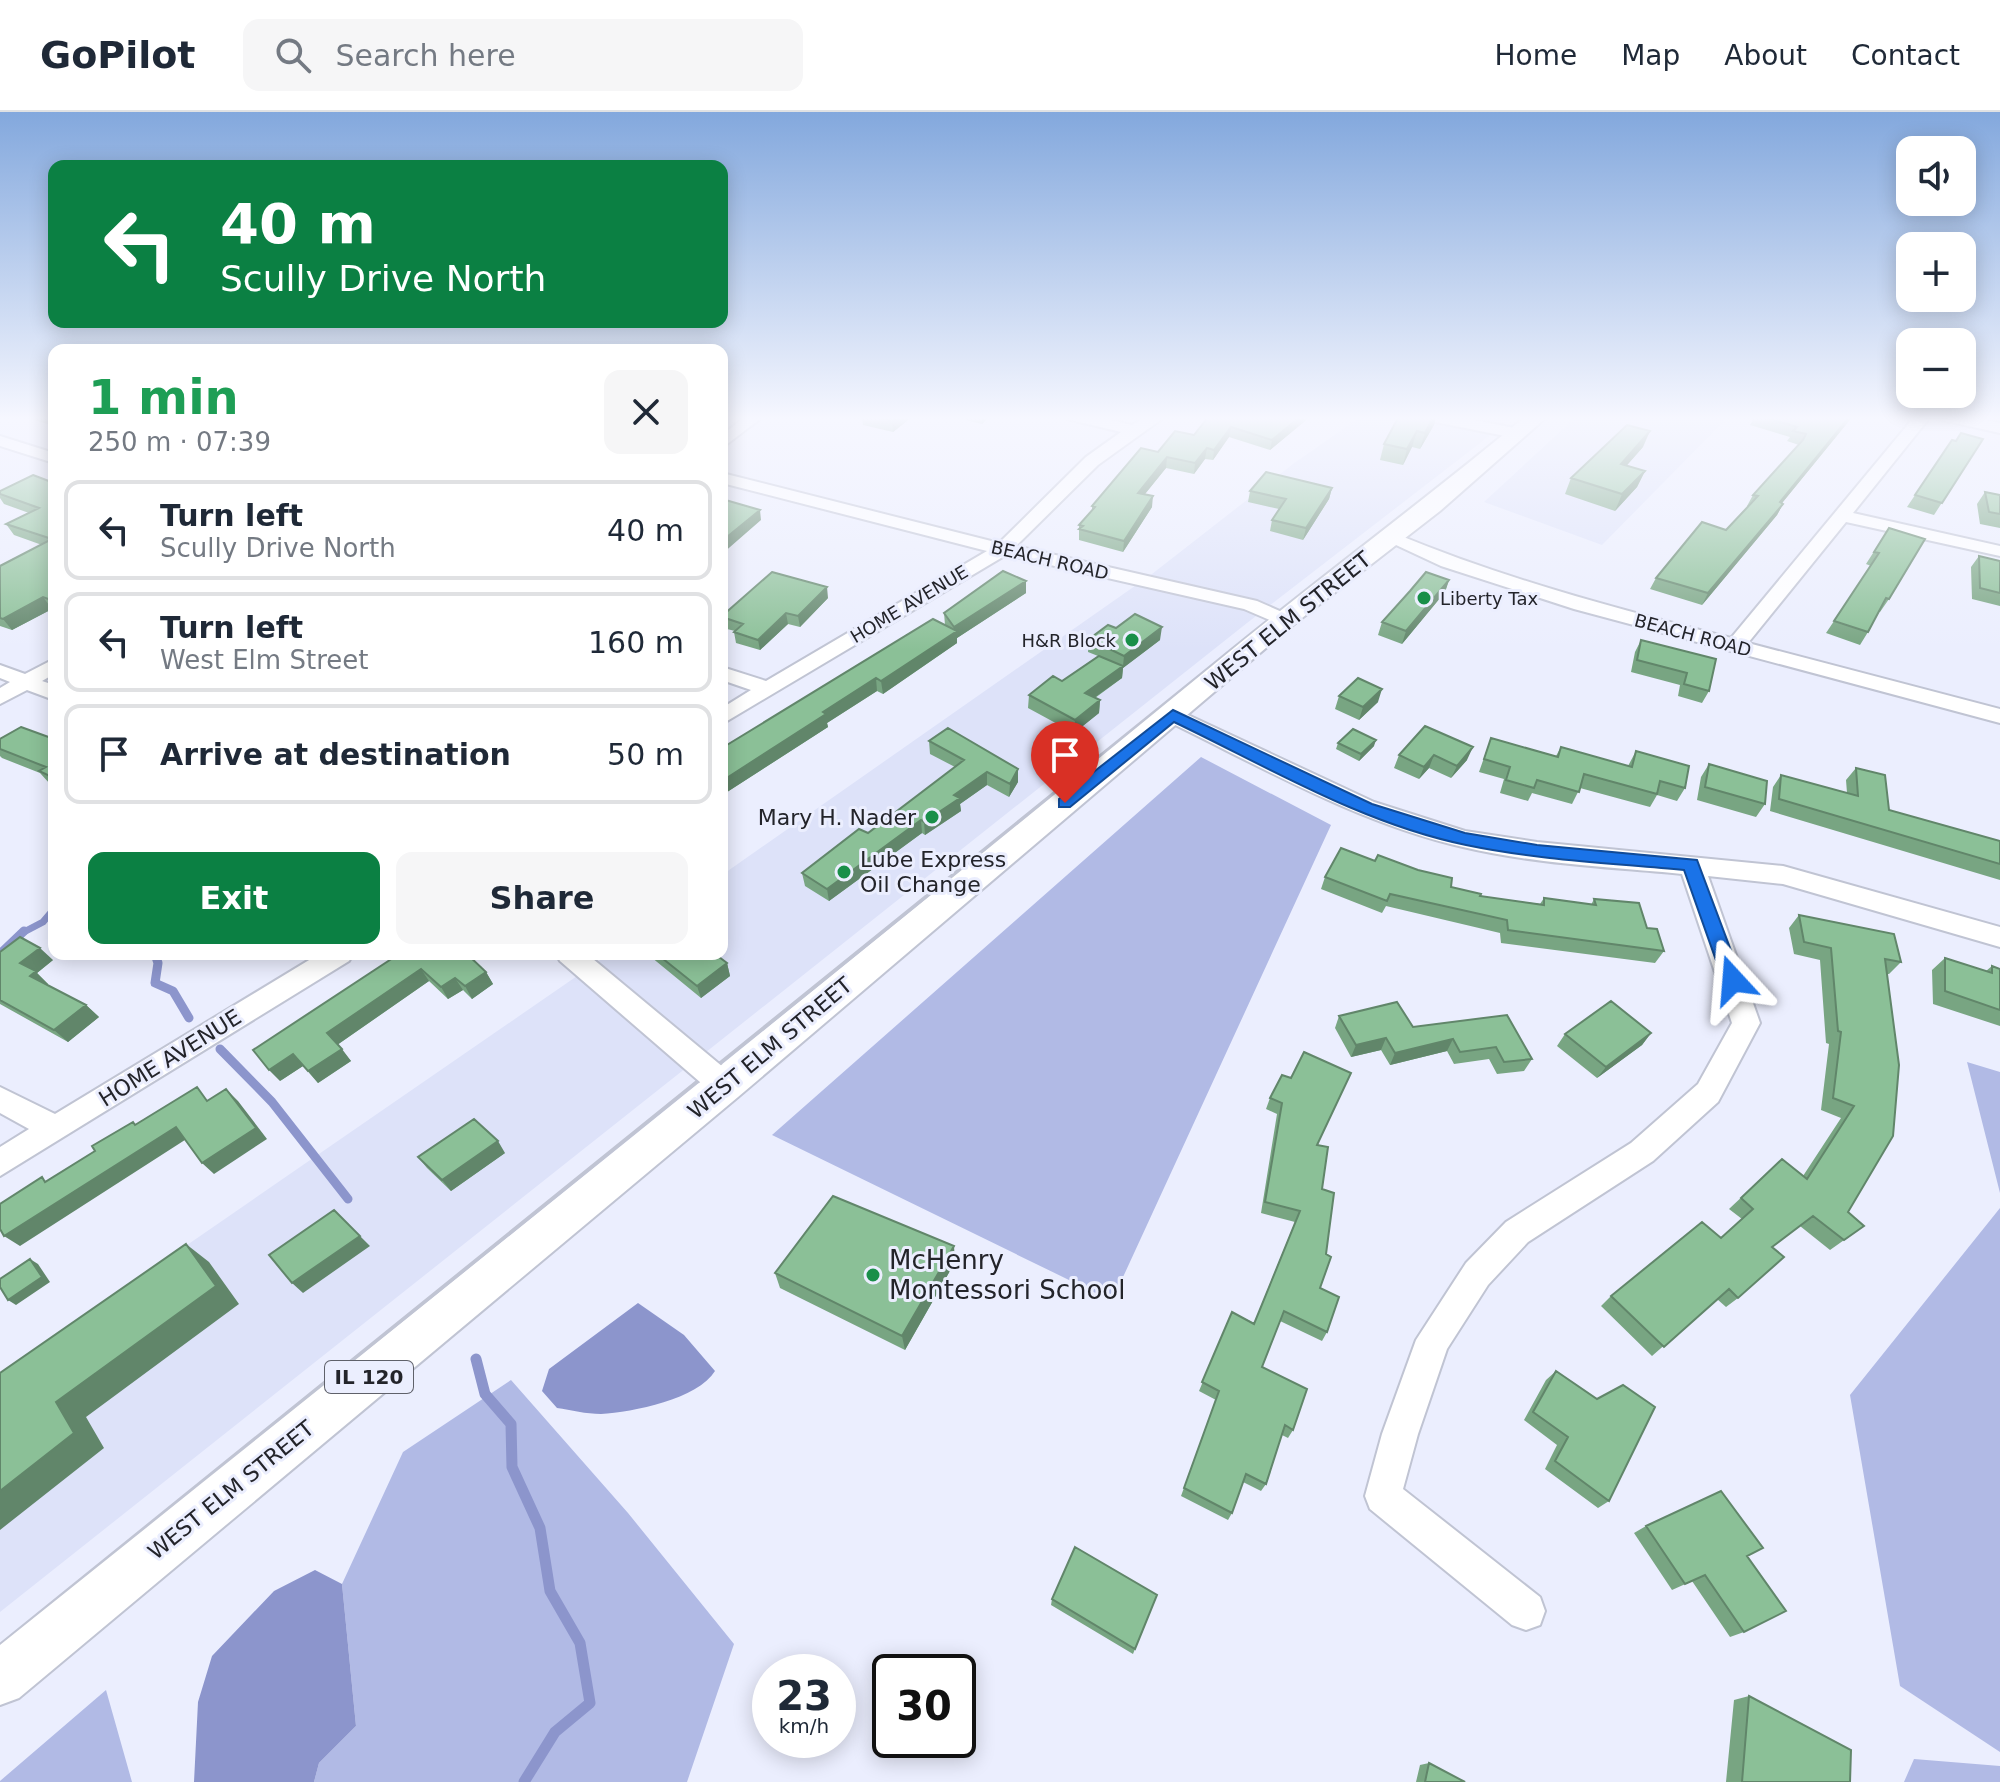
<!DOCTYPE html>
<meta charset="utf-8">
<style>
body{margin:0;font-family:"DejaVu Sans",sans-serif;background:#f6f6f7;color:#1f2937;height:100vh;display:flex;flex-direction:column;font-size:30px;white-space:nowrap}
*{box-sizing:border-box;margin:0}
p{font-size:26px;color:#747a83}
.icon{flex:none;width:44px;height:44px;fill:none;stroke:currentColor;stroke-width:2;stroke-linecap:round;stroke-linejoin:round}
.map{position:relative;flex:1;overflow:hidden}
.details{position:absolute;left:48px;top:232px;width:680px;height:616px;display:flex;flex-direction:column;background:#fff;border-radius:16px;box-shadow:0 4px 20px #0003}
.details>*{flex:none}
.top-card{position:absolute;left:48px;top:48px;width:680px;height:168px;border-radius:16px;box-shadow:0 4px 20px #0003;background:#0b8043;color:#fff;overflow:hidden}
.tools{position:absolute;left:1896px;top:24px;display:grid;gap:16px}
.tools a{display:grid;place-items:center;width:80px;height:80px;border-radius:16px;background:#fff;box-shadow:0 4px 20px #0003;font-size:40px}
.speed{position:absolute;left:752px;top:1542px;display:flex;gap:16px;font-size:40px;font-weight:700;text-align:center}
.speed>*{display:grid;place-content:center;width:104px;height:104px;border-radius:50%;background:#fff;box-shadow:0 4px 20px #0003;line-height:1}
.speed small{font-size:20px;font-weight:400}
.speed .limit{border:4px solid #111;border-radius:12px;background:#fff;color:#111}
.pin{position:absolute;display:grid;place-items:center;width:68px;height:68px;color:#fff;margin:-82px -34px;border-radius:50% 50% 50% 0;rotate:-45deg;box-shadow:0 0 8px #0007}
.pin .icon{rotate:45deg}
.me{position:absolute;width:88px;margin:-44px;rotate:341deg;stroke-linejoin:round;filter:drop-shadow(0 0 6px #0008)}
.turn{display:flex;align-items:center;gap:28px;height:168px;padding:0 40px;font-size:36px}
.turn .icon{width:104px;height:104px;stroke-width:2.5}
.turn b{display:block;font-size:56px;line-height:68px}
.round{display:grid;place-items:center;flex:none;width:84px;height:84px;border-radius:16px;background:#f6f6f7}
.overview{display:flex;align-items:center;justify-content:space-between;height:136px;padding:0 40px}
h1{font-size:48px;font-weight:600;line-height:60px;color:#1e9e55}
.button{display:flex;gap:16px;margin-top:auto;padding:16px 40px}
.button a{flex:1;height:92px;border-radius:16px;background:#0b8043;color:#fff;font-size:32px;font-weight:600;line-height:92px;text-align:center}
.button a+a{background:#f6f6f7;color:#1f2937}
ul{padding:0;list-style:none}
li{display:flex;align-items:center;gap:24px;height:100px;margin:0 16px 12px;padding:0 24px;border:4px solid #e0e1e3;border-radius:16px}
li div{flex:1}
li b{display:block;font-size:30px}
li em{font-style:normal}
header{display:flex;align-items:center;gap:48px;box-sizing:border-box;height:112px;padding:0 40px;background:#fff;border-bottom:2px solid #e0e1e3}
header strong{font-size:38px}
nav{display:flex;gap:44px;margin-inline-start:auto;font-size:28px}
.search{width:560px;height:72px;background:#f6f6f7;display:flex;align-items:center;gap:20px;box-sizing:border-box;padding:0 28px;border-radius:16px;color:#747a83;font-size:30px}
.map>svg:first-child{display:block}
.built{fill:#dde2f9}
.green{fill:#b1bae5}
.water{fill:#8c95cc}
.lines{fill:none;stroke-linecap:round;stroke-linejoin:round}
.stream-far2{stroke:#8c95cc;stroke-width:7}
.stream-far1{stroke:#8c95cc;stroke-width:9}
.stream{stroke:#8c95cc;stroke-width:11}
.minor-casing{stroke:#c0c4d3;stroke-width:4}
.major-casing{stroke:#c0c4d3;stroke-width:4}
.minor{fill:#fff;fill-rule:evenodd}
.major{fill:#fff;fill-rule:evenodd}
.wall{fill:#78a582}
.shaded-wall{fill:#61866a}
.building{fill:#8bc097;stroke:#61866a;stroke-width:2}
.route{fill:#1a73e8;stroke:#114b97;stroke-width:2}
.poi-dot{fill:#198f49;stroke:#ebeefe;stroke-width:3}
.labels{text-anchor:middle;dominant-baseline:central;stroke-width:6;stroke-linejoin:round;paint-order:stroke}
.far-street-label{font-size:18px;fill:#23242a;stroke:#ebeefe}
.far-poi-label{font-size:18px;fill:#23242a;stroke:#ebeefe;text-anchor:start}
.shield{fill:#ebeefe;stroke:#5f616a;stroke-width:2}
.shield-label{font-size:20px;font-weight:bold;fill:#23242a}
.street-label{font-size:22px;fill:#23242a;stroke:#ebeefe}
.poi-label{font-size:22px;fill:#23242a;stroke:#ebeefe;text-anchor:end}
.near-poi-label{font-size:26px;fill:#23242a;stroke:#ebeefe;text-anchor:start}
</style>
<header>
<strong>GoPilot</strong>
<div class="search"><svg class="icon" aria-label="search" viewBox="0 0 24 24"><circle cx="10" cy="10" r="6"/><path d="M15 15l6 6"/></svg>Search here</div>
<nav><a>Home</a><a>Map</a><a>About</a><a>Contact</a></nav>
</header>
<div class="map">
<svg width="2000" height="1670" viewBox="0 0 2000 1670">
<rect width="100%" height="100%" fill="#ebeefe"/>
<path class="built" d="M1362 304H1515L1247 511 0 1500V1262L609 842H722V763L1152 462 1293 352Z
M1577 304H1729L1602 433 1484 390Z"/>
<path class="green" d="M1201 645 1331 713 1112 1189 772 1023Z
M1967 950 2000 960V1081Z
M2000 1096V1640L1900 1574 1850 1283Z
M511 1268 628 1401 734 1532 687 1670H314L319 1651 356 1614 342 1472 403 1340Z
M106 1578 132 1670H0V1669Z
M1914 1647 2000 1654V1670H1904Z"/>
<path class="water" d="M638 1191 684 1223 715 1259C698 1287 633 1300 601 1302 586 1302 571 1298 557 1296L542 1279 549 1257Z
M315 1458 342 1472 356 1614 319 1651 314 1670H194L198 1590 212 1544 274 1479Z"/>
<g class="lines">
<path class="stream-far2" d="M22 821 43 810 54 797"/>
<path class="stream-far1" d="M0 842 24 819
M155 842 158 851 155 871 173 879 189 906
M220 937 272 990 348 1087"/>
<path class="stream" d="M476 1247 485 1282 511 1312 512 1355 540 1416 550 1479 580 1531 590 1591 555 1620 524 1670"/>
<defs>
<path id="minor" d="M746 304H758L760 307 722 336V323Z
M1065 304H1093L1132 313 1147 304H1166L1098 353 1016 434 1257 489 1291 504 1294 508 1291 512 1284 514 1244 497 1006 443 722 612V596L751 578 722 568V555L766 569 987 439 722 371V361L999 431 1086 345 1121 320 1067 307Z
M1422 304H1453L1515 316 1523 321 1515 326 1430 309Z
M1915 304H1931L1853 401 2000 434V444L1846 410 1748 531 2000 597V611L1574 497 1441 454 1381 426 1390 421 1396 422C1505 467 1617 497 1731 526Z
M1935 304H1965L2000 311V321L1937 307Z
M0 324 54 341V351L0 334Z
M54 547V562L42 569 54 573V588L27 578 0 592V576L10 570 0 566V553L25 562Z
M1173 596 1374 690 1465 719 1537 730 1783 754 2000 815V835L1783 772 1708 764 1760 911 1718 990 1653 1049 1528 1130 1488 1173 1447 1237 1418 1322 1403 1377 1540 1485 1545 1499 1540 1513 1526 1518 1512 1513 1370 1397 1365 1384 1382 1322 1416 1228 1466 1151 1506 1110 1631 1031 1698 972 1732 911 1682 762C1610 755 1535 752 1463 735 1358 711 1262 655 1165 608L1162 603Z
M319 842H353L349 849 0 1064V1035L29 1017 0 1001V975L55 1002Z
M556 842H587L735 965 739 974 735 983 725 986 715 983 560 849Z"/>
<path id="major" d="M1526 304H1548L1440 399 1293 513 738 985 19 1586 0 1593V1533C407 1207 814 880 1218 549 1319 466 1425 388 1526 304Z"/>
</defs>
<use href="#minor" class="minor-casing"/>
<use href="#major" class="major-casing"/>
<use href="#minor" class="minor"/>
<use href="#major" class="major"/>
</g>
<path class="wall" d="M22 304H54V314Z
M862 304H913L893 320 863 313Z
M950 304H990L982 312Z
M1209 304H1311L1270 338 1229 325 1213 348 1205 347 1194 362 1166 356 1144 383 1152 395 1123 440 1079 428V413L1092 398V394L1158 340 1194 323Z
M1399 304H1436L1434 313 1420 337 1412 335 1403 353 1380 348 1384 332Z
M1755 304H1853L1782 391 1783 392 1777 403 1702 493 1650 477 1656 466 1726 418 1748 394H1747L1753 383 1799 333 1787 329 1790 325 1750 313Z
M1983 327 1934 403 1907 395 1952 328 1956 329Z
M1643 335 1626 354 1645 359 1637 375 1615 399 1565 382 1571 366Z
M54 371V498L52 497 12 518 0 514V454L42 433 14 423 6 412 29 401 4 392 0 386V379Z
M1332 376 1329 387 1303 428 1270 419 1272 408 1279 397 1248 390 1250 379Z
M1985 380 2000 383V416L1980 412 1977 392Z
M1889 416V487L1880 500H1879L1868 520 1860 533 1826 521 1871 454 1866 452Z
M1979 444 2000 449V494L1972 487 1971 455Z
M1449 468 1445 480 1402 532 1378 523 1382 510Z
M1026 469V481L957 526V531L883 582 877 579 827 611 828 615 724 682 725 686 722 688V636L945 513 944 501Z
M828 486 800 515 788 512 760 538 736 531 734 520 735 519 723 516 722 504Z
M1089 527 1160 528 1123 556 1122 566 1095 586 1100 588 1099 601 1074 621 1028 596 1029 583 1062 569 1098 544 1088 540Z
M1641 528 1716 547 1709 579 1702 591 1678 584 1680 573 1631 560 1635 540Z
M1339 584 1378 590 1359 608 1335 597Z
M1425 614 1467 648 1451 666 1429 656 1419 667 1394 656 1399 643Z
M1491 626 1556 644 1561 635 1628 654 1636 639 1685 676 1677 689 1657 683 1650 695 1580 676 1572 692 1532 681 1528 689 1500 681 1504 667 1479 660Z
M0 627H54V674L50 672 40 661 2 646 0 644Z
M929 629 1018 657V670L1009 685 987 673 960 692 961 699 925 723 922 721 829 789 805 774 802 761 868 721 955 655 930 642Z
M1338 631 1374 634 1359 649 1336 637Z
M1709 652 1765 692 1756 705 1697 688 1701 665Z
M1856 656 1889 698 2000 729V768L1770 699 1773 675 1781 663 1847 681 1846 668Z
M1325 765 1451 775 1480 784 1540 792 1544 786 1591 793 1594 787 1647 816 1664 839 1655 851 1501 831 1500 821 1386 794 1382 801 1321 777Z
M1799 803 1901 850 1889 862H1887L1848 1100 1864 1114 1830 1138 1800 1114 1772 1135 1738 1186 1726 1195 1717 1187 1652 1244 1601 1194 1611 1184 1721 1126 1742 1107 1729 1097 1782 1047 1803 1064 1841 1006 1821 998 1829 932 1826 931 1820 848 1794 842 1789 816Z
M0 840 53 848 37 861 48 872 47 873 86 893 99 905 68 930 0 892Z
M399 842 486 860 493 872 472 887 463 878 448 887 429 869 337 933 351 949 318 971 303 954 280 969Z
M650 842H715L727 851 730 864 701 886 651 845Z
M1945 846 1986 859 1992 854 2000 857V914L1933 892 1932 858Z
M1507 903 1532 947 1524 959 1497 962 1489 947 1454 952 1447 939 1390 953 1381 938 1351 945 1335 916 1339 904 1413 915Z
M1651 921 1642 933 1597 966 1557 934 1565 922Z
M1282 963 1318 1033 1322 1077 1320 1176 1327 1220 1322 1229 1280 1209 1262 1255 1293 1318 1288 1326 1282 1323 1266 1372 1261 1379 1243 1370 1232 1401 1228 1408 1181 1384 1216 1288 1199 1279 1232 1200 1254 1211 1295 1110 1261 1101 1277 1002 1266 997 1270 986Z
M505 1041 451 1079 427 1056 418 1045Z
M955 1150 905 1238 780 1176 775 1161Z
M1556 1259 1597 1287 1609 1389 1598 1396 1545 1357 1557 1333 1524 1308 1546 1268Z
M1646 1414 1747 1444 1744 1520 1730 1525 1692 1469 1672 1478 1634 1421Z
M1052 1487 1135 1537 1133 1542 1051 1493Z
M1749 1584 1850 1670H1726L1734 1588Z
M1429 1651 1465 1670H1416L1420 1653Z"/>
<path class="shaded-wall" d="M899 304H913L893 320 892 309Z
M982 304H990L982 312Z
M1301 304H1311L1270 338 1272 328Z
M1434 304H1436L1434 313 1420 337 1425 321Z
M1850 304H1853L1773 402 1780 390Z
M1231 315 1229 325 1213 348 1214 338Z
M1417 319 1412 335 1403 353 1407 337Z
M1650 319 1643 335 1614 368 1621 352Z
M1207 336 1205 347 1194 362 1195 351Z
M1167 345 1166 356 1137 392 1138 381Z
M1645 359 1637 375 1615 399 1622 382Z
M1332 376 1329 387 1303 428 1306 416Z
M1153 384 1152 395 1123 440 1124 429Z
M1783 392 1777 403 1702 493 1708 481Z
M760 398 761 408 722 442V429Z
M1449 468 1445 480 1402 532 1406 519Z
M1026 469V481L957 526V531L883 582 881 569 954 520V515Z
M827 475 828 486 800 515 798 504Z
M43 485 52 497 12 518 3 507Z
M786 501 788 512 760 538 758 528Z
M1162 515 1160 528 1123 556 1122 566 1084 593 1085 581 1123 554 1124 544Z
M876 566 877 579 827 611 828 615 724 682 725 686 722 688V669L823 600Z
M1382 577 1378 590 1359 608 1363 595Z
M1100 588 1099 601 1074 621 1075 608Z
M1376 628 1374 634 1359 649 1361 642Z
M1473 635 1467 648 1451 666 1457 654Z
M1434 643 1429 656 1419 667 1424 655Z
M1018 657V670L1009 685 1010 672Z
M987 660V673L960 692 961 699 925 723 924 710 954 683Z
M921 708 922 721 829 789 827 777Z
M40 836 53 848 37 861 48 872 43 876 30 864 20 851Z
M727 851 730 864 701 886 697 874Z
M421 857 429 869 337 933 327 921Z
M486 860 493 872 472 887 465 874Z
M455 866 463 878 448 887 441 875Z
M86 893 99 905 68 930 54 918Z
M1651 921 1642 933 1597 966 1606 955Z
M1386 926 1381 938 1351 945 1356 933Z
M1453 927 1447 939 1390 953 1395 941Z
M342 937 351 949 318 971 308 959Z
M293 942 303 954 280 969 269 958Z
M226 977 238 989 267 1027 214 1062 202 1051Z
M176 1015 188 1026 20 1134 4 1124Z
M498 1029 505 1041 451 1079 442 1068Z
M360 1124 370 1134 303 1181 292 1171Z
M186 1132 209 1150 239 1192 86 1305 104 1336 0 1418V1379L56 1290Z
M954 1134 955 1150 905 1238 902 1224Z
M30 1147 38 1152 50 1170 16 1193 8 1188Z"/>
<path class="building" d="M870 304H899L892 309Z
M1209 304H1301L1272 328 1231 315 1214 338 1207 336 1195 351 1167 345 1138 381 1153 384 1124 429 1079 417 1083 414 1079 413 1095 395 1092 394 1141 336 1158 340 1175 319 1194 323Z
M1399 304H1434L1425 321 1417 319 1407 337 1384 332Z
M1760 304H1850L1780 390 1783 392 1708 481 1656 466 1702 410 1726 418 1758 384 1753 383 1803 328 1806 322 1793 319 1797 315Z
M1627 313 1650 319 1621 352 1645 359 1622 382 1571 366Z
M1961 321 1983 327 1942 391 1915 383 1952 328 1956 329Z
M1266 360 1332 376 1306 416 1272 408 1286 387 1250 379Z
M33 363 54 371V489L43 485 3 507 0 506V454L52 427 6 412 39 396 0 382V379Z
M1985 380 2000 383V402L1989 400Z
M722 387 760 398 722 429Z
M1889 416 1925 427 1889 487 1886 486 1868 520 1834 509 1879 441 1874 440Z
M1979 444 2000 449V481L1980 476Z
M1003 459 1026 469 954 515 944 501Z
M772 460 827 475 798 504 786 501 758 528 734 520 743 512 722 505V504Z
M1426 460 1449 468 1406 519 1382 510 1410 479Z
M1135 502 1162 515 1124 544 1089 527 1108 513 1116 516Z
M933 507 957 519 881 569 876 566 823 600 826 602 722 669V636Z
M1641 528 1716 547 1709 579 1684 572 1687 561 1637 548Z
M1099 544 1123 554 1085 581 1100 588 1075 608 1029 583 1053 564 1062 569Z
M1358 566 1382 577 1363 595 1339 584Z
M1425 614 1473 635 1457 654 1434 643 1424 655 1399 643Z
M21 615 54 627V632L53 633 54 634V666L39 659 46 655 0 637V627Z
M948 616 1018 657 1010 672 987 660 954 683 960 686 924 710 921 708 827 777 802 761 859 717 868 721 964 648 929 629Z
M1353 617 1376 628 1361 642 1338 631Z
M1491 626 1558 645 1561 635 1632 655 1636 639 1689 654 1685 676 1660 669 1657 682 1584 662 1579 680 1537 668 1534 676 1506 668 1510 655 1484 647Z
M1709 652 1767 669 1765 692 1705 675Z
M1856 656 1885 663 1889 698 2000 729V752L1779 687 1781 663 1858 684Z
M1341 736 1375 749 1378 743 1418 758 1452 766 1451 775 1481 782 1480 784 1544 793V786L1596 793 1594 787 1639 791 1647 816 1657 817 1664 839 1508 818 1507 808 1390 782 1387 789 1325 765Z
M1799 803 1894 822 1901 850 1885 847 1899 953 1893 1024 1848 1100 1864 1114 1844 1128 1813 1104 1772 1135 1784 1145 1738 1186 1729 1177 1664 1235 1611 1184 1702 1110 1721 1126 1753 1097 1741 1086 1782 1047 1807 1067 1854 994 1833 986 1841 920 1838 919 1831 836 1804 830Z
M20 825 40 836 20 851 36 859 30 864 86 893 54 918 0 888V840Z
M399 842H467L486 860 465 874 455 866 441 875 421 857 327 921 342 937 308 959 293 942 269 958 253 938Z
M657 842H715L727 851 697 874Z
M1945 846 1992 861V854L2000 857V898L1945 879Z
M1611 889 1651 921 1606 955 1565 922Z
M1397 890 1413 915 1507 903 1532 947 1504 950 1496 935 1460 940 1453 927 1395 941 1386 926 1356 933 1339 904Z
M1304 940 1351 961 1317 1033 1328 1035 1322 1077 1334 1081 1326 1142 1331 1145 1320 1176 1339 1185 1327 1220 1284 1199 1262 1255 1307 1277 1293 1318 1285 1313 1266 1372 1246 1362 1232 1401 1184 1376 1219 1279 1202 1270 1232 1200 1254 1212 1300 1099 1265 1090 1282 991 1270 986 1282 963 1291 966Z
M197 975 207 989 226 977 256 1016 202 1051 176 1015 4 1124 0 1117V1092L42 1065 45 1070 95 1039 92 1034 133 1010 135 1013Z
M474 1007 498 1029 442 1068 418 1045Z
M833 1084 954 1134 902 1224 775 1161Z
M334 1098 360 1124 292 1171 269 1143Z
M186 1132 216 1174 56 1290 74 1321 0 1379V1261Z
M30 1147 42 1165 8 1188 0 1175V1167Z
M1556 1259 1597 1287 1623 1273 1655 1295 1609 1389 1555 1349 1568 1325 1533 1300Z
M1721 1379 1763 1436 1747 1444 1786 1499 1744 1520 1705 1463 1685 1472 1646 1414Z
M1075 1435 1157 1483 1135 1537 1052 1487Z
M1749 1584 1851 1638 1850 1670H1742Z
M1429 1651 1465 1670H1425Z"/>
<linearGradient id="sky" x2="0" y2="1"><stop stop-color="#83a8dd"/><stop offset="0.57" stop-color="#f6f7ff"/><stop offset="1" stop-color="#f6f7ff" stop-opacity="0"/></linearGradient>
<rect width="2000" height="538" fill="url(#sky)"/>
<path class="route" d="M1173 598 1372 692 1465 721 1537 733 1697 748 1742 868 1733 875 1723 868 1684 758C1611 751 1538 748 1466 733 1363 712 1268 655 1174 610L1070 695H1059V687Z"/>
<g class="poi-dot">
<circle cx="1424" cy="486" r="8"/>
<circle cx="1132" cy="528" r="8"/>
<circle cx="932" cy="705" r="8"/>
<circle cx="844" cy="760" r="8"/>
<circle cx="873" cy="1163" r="8"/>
</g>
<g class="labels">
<g class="far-street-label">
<text transform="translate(1050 448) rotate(13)">BEACH ROAD</text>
<text transform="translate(909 492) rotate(-31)">HOME AVENUE</text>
<text transform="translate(1693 523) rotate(15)">BEACH ROAD</text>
</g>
<g class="far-poi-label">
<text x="1440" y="486">Liberty Tax</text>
<text x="1116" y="528" text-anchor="end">H&amp;R Block</text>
</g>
<rect class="shield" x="325" y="1249" width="88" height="32" rx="6"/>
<g class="shield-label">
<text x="369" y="1265">IL 120</text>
</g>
<g class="street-label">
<text transform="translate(1288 509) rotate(-39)">WEST ELM STREET</text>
<text transform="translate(770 936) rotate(-40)">WEST ELM STREET</text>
<text transform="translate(170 946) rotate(-32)">HOME AVENUE</text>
<text transform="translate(231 1378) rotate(-39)">WEST ELM STREET</text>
</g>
<g class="poi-label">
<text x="916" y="705">Mary H. Nader</text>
<text x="860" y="747" text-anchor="start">Lube Express<tspan x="860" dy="25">Oil Change</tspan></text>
</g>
<g class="near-poi-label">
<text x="889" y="1148">McHenry<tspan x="889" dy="30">Montessori School</tspan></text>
</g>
</g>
</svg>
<div class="tools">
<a><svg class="icon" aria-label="sound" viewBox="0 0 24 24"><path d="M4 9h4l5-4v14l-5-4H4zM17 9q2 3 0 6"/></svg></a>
<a>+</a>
<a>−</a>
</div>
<div class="speed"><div>23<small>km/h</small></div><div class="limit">30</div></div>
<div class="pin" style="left:1065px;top:691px;background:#d93025"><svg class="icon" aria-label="arrive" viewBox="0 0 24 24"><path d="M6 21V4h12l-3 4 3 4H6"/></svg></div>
<svg class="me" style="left:1733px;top:868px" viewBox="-20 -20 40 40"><path d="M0-17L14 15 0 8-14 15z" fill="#1a73e8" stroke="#fff" stroke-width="4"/></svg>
<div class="top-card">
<div class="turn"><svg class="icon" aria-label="left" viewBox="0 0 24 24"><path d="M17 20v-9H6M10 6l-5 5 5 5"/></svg><div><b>40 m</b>Scully Drive North</div></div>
</div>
<section class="details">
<div class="overview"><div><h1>1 min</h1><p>250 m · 07:39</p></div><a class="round"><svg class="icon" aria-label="close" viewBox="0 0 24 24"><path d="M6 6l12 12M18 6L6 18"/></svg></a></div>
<ul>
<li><svg class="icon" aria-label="left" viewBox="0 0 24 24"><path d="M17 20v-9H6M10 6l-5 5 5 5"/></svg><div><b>Turn left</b><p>Scully Drive North</p></div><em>40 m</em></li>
<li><svg class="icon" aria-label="left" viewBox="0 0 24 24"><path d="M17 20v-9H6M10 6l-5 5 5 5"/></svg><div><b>Turn left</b><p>West Elm Street</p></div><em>160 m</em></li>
<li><svg class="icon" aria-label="arrive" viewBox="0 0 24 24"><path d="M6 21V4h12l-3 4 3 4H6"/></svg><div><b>Arrive at destination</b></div><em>50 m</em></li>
</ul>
<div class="button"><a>Exit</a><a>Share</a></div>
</section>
</div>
